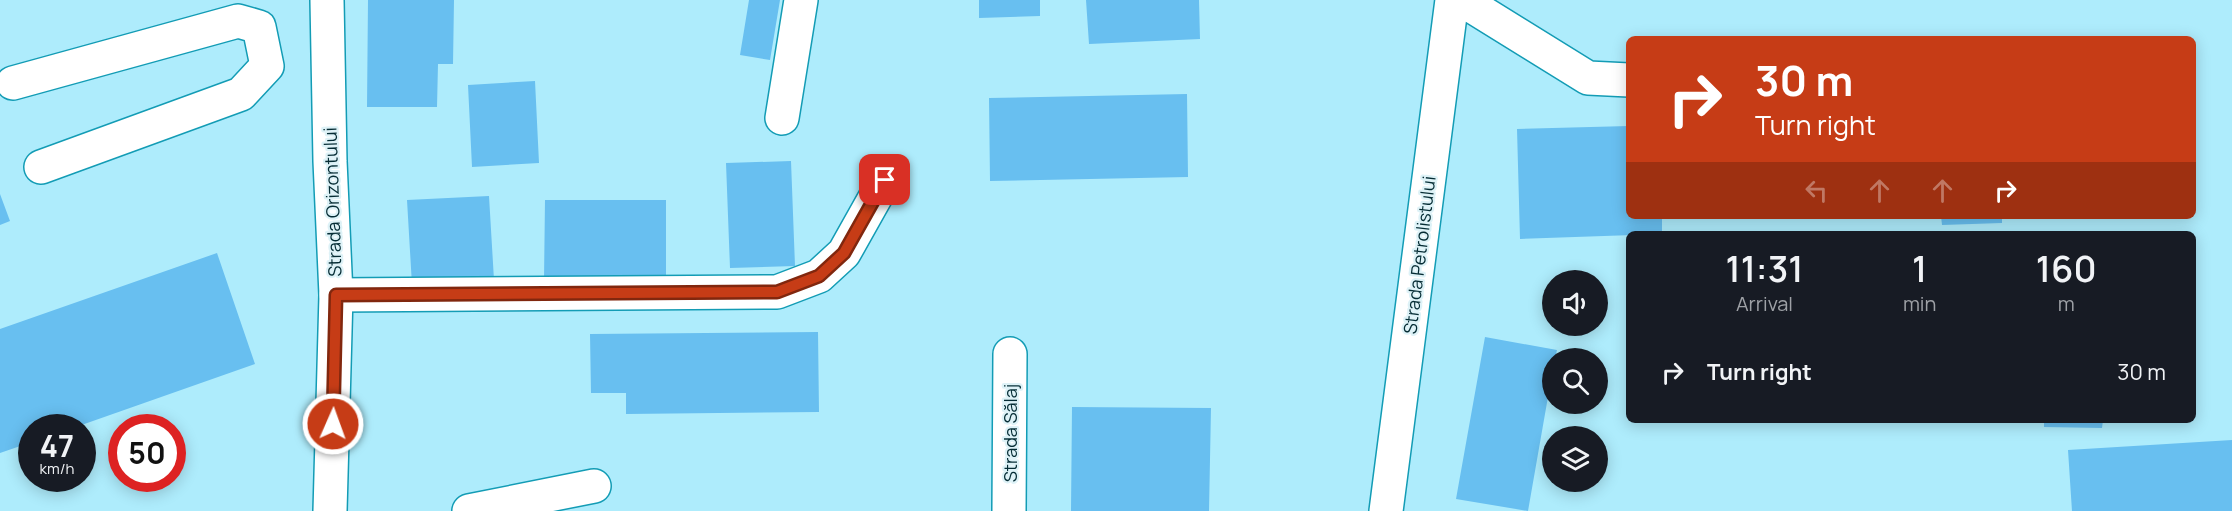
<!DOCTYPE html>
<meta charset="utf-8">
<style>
body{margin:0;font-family:Manrope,sans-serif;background:#242831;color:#f1f3f6;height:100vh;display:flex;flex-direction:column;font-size:22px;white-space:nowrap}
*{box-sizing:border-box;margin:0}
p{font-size:20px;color:#9ea1a6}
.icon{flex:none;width:33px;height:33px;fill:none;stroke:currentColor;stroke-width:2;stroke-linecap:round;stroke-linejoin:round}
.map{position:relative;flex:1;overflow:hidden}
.panel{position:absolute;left:1626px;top:231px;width:570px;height:192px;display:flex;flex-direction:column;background:#171b24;border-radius:9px;box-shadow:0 3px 15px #0003}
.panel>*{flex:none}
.hud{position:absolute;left:1626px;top:36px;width:570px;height:183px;border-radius:9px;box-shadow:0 3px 15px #0003;background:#c63c16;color:#fff;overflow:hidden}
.buttons{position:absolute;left:1542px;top:270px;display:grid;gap:12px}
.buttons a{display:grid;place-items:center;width:66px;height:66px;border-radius:50%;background:#171b24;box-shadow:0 3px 15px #0003;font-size:30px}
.speed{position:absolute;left:18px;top:414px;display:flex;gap:12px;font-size:30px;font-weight:700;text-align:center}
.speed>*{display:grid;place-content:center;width:78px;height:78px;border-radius:50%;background:#171b24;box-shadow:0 3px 15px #0003;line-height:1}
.speed small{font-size:15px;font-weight:400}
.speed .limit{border:9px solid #d22;background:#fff;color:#111}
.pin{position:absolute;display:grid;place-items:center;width:51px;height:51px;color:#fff;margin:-26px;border-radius:12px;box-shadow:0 3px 9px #0006}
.me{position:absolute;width:66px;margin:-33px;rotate:2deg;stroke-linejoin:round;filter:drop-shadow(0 0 4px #0008)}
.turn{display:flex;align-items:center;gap:21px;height:126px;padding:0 30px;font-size:27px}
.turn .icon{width:78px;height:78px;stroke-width:2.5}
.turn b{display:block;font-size:42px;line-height:51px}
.lanes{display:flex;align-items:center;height:57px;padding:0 30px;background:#0003;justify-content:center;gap:30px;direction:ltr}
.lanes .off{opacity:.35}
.eta{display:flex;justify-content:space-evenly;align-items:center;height:102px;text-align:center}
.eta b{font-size:36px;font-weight:600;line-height:42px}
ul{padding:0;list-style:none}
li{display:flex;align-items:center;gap:18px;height:78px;padding:0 30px}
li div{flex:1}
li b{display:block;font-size:22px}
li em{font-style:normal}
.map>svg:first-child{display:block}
.building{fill:#68bff0}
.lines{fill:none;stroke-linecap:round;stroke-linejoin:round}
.minor-casing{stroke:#139cb5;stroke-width:36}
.major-casing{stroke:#139cb5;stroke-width:36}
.minor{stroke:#fff;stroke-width:33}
.major{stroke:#fff;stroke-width:33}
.route-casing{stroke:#81270e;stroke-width:15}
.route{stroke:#c63c16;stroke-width:10}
.labels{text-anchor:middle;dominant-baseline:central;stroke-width:4.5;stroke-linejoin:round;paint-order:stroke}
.street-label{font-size:18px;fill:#052c34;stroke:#def2f7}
</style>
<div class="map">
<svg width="2232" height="511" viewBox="0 0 2232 511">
<rect width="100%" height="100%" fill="#aeecfc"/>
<path class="building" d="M368 0H454L453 64H438L437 107H367Z
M749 0H780L770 60 740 55Z
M979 0H1040V16L979 18Z
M1086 0H1199L1200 39 1089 44Z
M535 81 539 163 472 167 468 85Z
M1187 94 1188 177 990 181 989 98Z
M1629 126V216H1662V234L1520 239 1517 129Z
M791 161 795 266 730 268 726 163Z
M0 194 10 221 0 225Z
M489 196 494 280 412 285 407 200Z
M545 200H666V279L544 280Z
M1941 216H2002V223L1942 225Z
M217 253 255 364 73 428H32V442L0 453V329Z
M818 332 819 412 626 414V393H591L590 334Z
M1485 337 1557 350 1555 358H1552V374L1528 511 1456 499Z
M1072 407 1211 408 1209 511H1071Z
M2044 420H2103L2102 428 2044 427Z
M2232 440V511H2072L2068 450Z"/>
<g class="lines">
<defs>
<path id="minor" d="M1462 0 1588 78 1629 80
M13 83 238 21 259 27 267 66 241 94 41 167
M782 118 801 0
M336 295 777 292 819 276 844 253 885 180
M469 511 594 486
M1009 511 1010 354
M1386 511 1452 0"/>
<path id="major" d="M327 0 330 161 336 295 330 511"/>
</defs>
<use href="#minor" class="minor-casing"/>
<use href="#major" class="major-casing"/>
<use href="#minor" class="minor"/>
<use href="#major" class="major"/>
</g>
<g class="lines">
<defs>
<path id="route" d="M333 424 336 295 777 292 819 276 844 253 885 180"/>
</defs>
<use href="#route" class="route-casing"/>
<use href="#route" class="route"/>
</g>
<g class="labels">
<g class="street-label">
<text transform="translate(332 202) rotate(-92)">Strada Orizontului</text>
<text transform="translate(1419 255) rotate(-83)">Strada Petrolistului</text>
<text transform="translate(1010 433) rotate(-90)">Strada Sălaj</text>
</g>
</g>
</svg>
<div class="buttons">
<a><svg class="icon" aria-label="sound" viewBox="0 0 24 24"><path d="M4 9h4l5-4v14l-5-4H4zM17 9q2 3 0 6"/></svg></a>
<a><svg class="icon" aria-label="search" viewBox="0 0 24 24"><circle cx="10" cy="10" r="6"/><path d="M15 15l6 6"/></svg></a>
<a><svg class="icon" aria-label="layers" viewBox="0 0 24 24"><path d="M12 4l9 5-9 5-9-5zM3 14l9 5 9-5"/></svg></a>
</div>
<div class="speed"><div>47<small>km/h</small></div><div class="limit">50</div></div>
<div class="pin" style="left:885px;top:180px;background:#d93025"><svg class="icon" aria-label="arrive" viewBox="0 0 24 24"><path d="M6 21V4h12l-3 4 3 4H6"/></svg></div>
<svg class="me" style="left:333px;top:424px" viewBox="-20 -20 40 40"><circle r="17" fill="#c63c16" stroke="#fff" stroke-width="3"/><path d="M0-11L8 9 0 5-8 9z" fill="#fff"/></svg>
<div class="hud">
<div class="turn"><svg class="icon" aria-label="right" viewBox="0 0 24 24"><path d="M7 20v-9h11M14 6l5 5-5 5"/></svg><div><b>30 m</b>Turn right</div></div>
<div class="lanes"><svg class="icon off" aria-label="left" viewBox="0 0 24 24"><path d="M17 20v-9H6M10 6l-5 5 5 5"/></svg><svg class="icon off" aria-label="ahead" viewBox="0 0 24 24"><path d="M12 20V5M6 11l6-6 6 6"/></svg><svg class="icon off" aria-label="ahead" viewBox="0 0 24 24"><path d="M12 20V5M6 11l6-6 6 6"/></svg><svg class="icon" aria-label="right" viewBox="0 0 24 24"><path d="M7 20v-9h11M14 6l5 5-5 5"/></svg></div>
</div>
<section class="panel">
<div class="eta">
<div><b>11:31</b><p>Arrival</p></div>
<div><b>1</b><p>min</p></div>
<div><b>160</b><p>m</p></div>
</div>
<ul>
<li><svg class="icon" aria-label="right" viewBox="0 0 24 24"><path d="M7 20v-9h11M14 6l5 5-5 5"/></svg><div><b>Turn right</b></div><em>30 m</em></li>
</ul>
</section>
</div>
